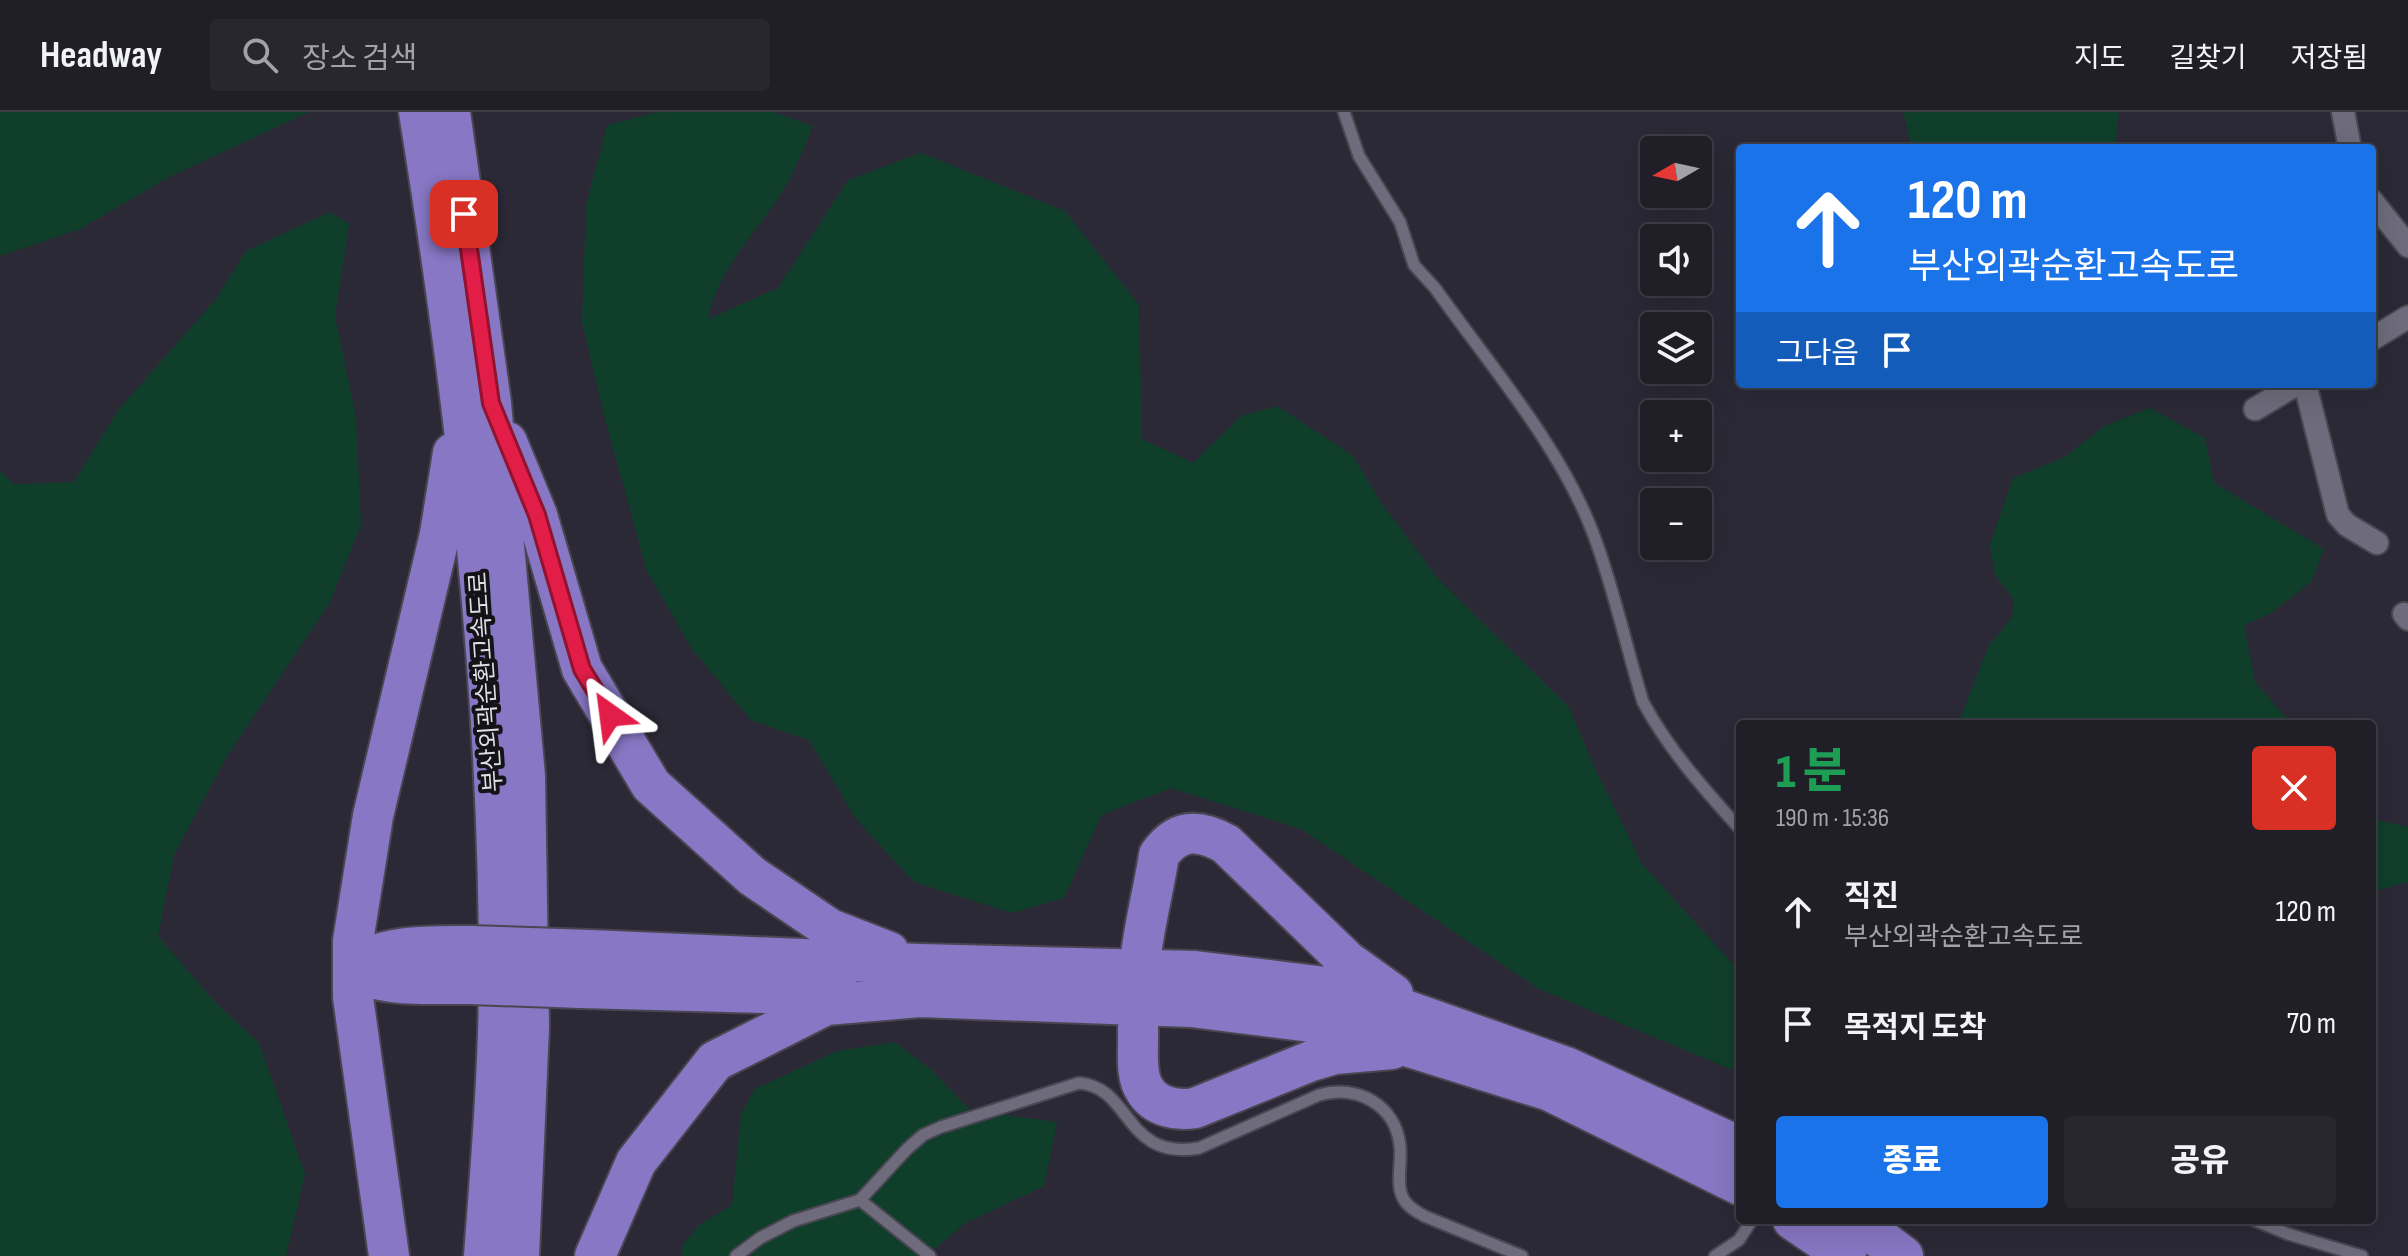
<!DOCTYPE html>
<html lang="ko">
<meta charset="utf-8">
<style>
body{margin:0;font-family:"Sofia Sans Condensed","Noto Sans KR",sans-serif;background:#282730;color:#f1f3f6;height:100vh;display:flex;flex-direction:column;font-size:30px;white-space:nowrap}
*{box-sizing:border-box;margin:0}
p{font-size:26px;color:#a2a2a8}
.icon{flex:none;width:44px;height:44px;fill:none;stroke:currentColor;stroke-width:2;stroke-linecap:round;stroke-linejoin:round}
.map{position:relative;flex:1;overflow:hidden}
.details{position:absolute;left:1736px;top:608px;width:640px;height:504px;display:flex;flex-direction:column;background:#201f28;border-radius:8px;box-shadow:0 8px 32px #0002,0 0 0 2px #3d3d45}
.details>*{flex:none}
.banner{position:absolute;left:1736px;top:32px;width:640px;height:244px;border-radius:8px;box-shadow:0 8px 32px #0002,0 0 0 2px #3d3d45;background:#1a73e8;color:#fff;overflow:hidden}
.needle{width:52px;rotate:261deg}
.controls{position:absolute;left:1640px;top:24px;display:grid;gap:16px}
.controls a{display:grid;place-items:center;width:72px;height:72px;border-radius:8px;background:#201f28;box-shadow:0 8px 32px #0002,0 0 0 2px #3d3d45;font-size:40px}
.pin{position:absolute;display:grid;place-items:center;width:68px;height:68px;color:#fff;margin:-34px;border-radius:16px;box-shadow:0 4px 12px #0006}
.me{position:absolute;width:88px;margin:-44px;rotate:329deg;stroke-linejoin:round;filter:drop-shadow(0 0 6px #0008)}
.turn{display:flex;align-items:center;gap:28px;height:168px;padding:0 40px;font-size:36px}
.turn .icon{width:104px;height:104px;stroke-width:2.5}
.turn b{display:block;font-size:56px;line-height:68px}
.then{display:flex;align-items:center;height:76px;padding:0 40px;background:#0003;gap:16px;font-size:30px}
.round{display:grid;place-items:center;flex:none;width:84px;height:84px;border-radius:8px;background:#282730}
.overview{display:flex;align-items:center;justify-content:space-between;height:136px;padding:0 40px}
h1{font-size:48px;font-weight:800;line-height:60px;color:#1e9e55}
.button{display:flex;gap:16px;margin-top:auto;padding:16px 40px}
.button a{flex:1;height:92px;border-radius:8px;background:#1a73e8;color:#fff;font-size:32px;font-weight:800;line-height:92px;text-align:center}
.button a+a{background:#282730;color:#f1f3f6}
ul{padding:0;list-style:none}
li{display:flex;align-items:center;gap:24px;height:112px;padding:0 40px}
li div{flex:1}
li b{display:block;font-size:30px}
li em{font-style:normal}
header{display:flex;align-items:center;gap:48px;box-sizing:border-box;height:112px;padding:0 40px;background:#201f28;border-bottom:2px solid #3d3d45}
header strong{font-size:38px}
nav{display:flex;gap:44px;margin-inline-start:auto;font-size:28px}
.search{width:560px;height:72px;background:#282730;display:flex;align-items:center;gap:20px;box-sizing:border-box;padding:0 28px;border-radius:8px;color:#a2a2a8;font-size:30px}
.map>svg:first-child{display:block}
.green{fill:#0f3f2b}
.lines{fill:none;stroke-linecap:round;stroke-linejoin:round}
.service-casing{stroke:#494652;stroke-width:15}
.minor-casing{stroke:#494652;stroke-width:26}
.motorway-casing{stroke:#494652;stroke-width:44}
.service{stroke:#6e6c7c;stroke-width:11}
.minor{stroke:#6e6c7c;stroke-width:22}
.motorway{stroke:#8777c4;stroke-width:40}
.motorway-bridge-casing{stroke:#494652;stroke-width:44;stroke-linecap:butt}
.motorway-bridge{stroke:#8777c4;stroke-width:40}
.route-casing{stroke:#92132f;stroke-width:20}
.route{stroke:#e11d48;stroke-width:14}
.labels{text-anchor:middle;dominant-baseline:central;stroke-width:8;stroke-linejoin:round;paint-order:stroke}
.street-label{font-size:24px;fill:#dfdee7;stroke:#131318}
</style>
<header>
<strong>Headway</strong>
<div class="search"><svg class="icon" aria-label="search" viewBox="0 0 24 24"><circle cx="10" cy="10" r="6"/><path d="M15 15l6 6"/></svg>장소 검색</div>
<nav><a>지도</a><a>길찾기</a><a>저장됨</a></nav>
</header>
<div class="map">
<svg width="2408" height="1144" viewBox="0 0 2408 1144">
<rect width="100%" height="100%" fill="#2b2936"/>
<path class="green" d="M0 0H309L169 65 80 117 0 144Z
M658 0H773L813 14C804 35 796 58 784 77 758 119 717 157 708 207L778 176 848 68 921 41 1065 99 1139 193 1142 327 1193 351 1241 304 1277 294 1352 343 1382 392 1439 468 1569 595 1594 654 1642 752 1740 860V961L1539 877 1301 717 1171 676 1101 703 1064 786 1012 801 914 770 856 707 809 628 751 608 692 537 647 459 604 303 582 210 586 94 607 13Z
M1903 0H2119L2115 36H1912Z
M330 100 349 112 335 204 356 305 361 413 329 492 227 644 174 743 158 824 212 887 259 931 305 1062 286 1144H0V358L14 372 74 370 119 297 216 187 246 139Z
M2150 296 2205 326 2214 371 2324 437 2311 470 2271 501 2244 513 2255 570 2292 612H1958L1988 535 2012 505 2014 488 1995 463 1990 433 2013 366 2065 345 2104 314Z
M2372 707 2408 715V770L2372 780Z
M895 930 930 957 971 999 1057 1010 1044 1074 964 1112 927 1144H683L681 1135 699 1113 732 1093 741 1002 755 977 837 939Z"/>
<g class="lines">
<defs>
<path id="service" d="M1344 0 1359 44 1400 110 1414 153 1435 176C1489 252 1560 334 1593 421 1614 476 1626 535 1643 590 1669 638 1704 677 1740 717
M860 1088 930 1144
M2254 1108 2288 1122 2362 1144
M736 1144 760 1126 793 1109 860 1088 907 1037 923 1023 941 1015 1079 971C1132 975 1124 1049 1199 1036L1319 983C1357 972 1396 993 1400 1034 1402 1049 1396 1070 1402 1084 1406 1094 1416 1099 1424 1104L1522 1144
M1715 1144 1739 1128 1752 1108"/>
<path id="minor" d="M2343 0 2350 36
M2372 89 2408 134
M2372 227 2408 205
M2305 272 2338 403 2347 413 2377 431
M2255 297 2297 272
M2404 502 2408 507"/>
<path id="motorway" d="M419 0C465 284 499 572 499 860 499 955 491 1050 484 1144
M450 0 491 291 525 664 529 915 519 1144
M507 330 537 403 582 557 651 673 752 764 830 817 889 840
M590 838 919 852 1195 859 1349 878 1566 955 1740 1035
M354 857C374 831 441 834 471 834
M354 857C378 877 440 871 471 872
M581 876 841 883
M1392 937 1335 942 1311 949 1195 996C1177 999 1155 995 1145 978 1136 965 1138 944 1138 929 1138 906 1138 883 1139 860 1142 821 1153 782 1159 743 1178 716 1199 717 1226 732L1347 849 1393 882
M1793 1108 1846 1144
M1855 1108 1903 1144
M389 1144 353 885V829L373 704 440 422 453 341
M595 1144 636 1050 715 949 826 893 920 885 1191 895 1342 914 1550 979 1740 1073"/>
</defs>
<use href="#service" class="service-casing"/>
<use href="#minor" class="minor-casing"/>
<use href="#motorway" class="motorway-casing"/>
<use href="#service" class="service"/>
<use href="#minor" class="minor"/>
<use href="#motorway" class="motorway"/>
<defs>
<path id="motorway-bridge" d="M471 834 590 838
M471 872 581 876"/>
</defs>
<use href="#motorway-bridge" class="motorway-bridge-casing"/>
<use href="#motorway-bridge" class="motorway-bridge"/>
</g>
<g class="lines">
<defs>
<path id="route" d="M464 102 491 291 537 403 582 557 610 603"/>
</defs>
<use href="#route" class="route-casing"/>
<use href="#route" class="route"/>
</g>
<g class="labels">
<g class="street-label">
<text transform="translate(486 570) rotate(-94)">부산외곽순환고속도로</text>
</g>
</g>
</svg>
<div class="controls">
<a><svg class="needle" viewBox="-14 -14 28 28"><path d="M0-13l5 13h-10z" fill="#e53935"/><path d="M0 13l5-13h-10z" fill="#a2a2a8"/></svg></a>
<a><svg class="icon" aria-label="sound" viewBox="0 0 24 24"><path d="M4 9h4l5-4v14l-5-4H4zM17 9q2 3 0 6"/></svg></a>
<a><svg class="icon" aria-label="layers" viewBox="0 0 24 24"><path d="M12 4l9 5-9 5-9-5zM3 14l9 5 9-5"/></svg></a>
<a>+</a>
<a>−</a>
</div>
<div class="pin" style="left:464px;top:102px;background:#d93025"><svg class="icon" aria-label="arrive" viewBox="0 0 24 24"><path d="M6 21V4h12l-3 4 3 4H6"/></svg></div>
<svg class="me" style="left:610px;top:603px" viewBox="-20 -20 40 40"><path d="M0-17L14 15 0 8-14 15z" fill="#e11d48" stroke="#fff" stroke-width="4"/></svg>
<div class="banner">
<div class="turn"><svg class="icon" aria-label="ahead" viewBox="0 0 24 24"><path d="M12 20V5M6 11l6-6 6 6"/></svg><div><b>120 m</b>부산외곽순환고속도로</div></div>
<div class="then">그다음<svg class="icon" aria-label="arrive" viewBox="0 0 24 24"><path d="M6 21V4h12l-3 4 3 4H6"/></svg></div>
</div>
<section class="details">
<div class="overview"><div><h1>1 분</h1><p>190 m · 15:36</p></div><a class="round" style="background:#d93025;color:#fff"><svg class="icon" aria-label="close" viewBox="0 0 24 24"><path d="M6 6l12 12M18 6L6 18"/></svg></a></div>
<ul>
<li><svg class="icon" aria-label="ahead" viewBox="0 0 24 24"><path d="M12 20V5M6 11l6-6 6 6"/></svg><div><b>직진</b><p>부산외곽순환고속도로</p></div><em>120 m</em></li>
<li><svg class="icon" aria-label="arrive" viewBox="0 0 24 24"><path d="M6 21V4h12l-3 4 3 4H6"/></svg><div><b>목적지 도착</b></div><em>70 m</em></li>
</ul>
<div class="button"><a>종료</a><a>공유</a></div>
</section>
</div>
